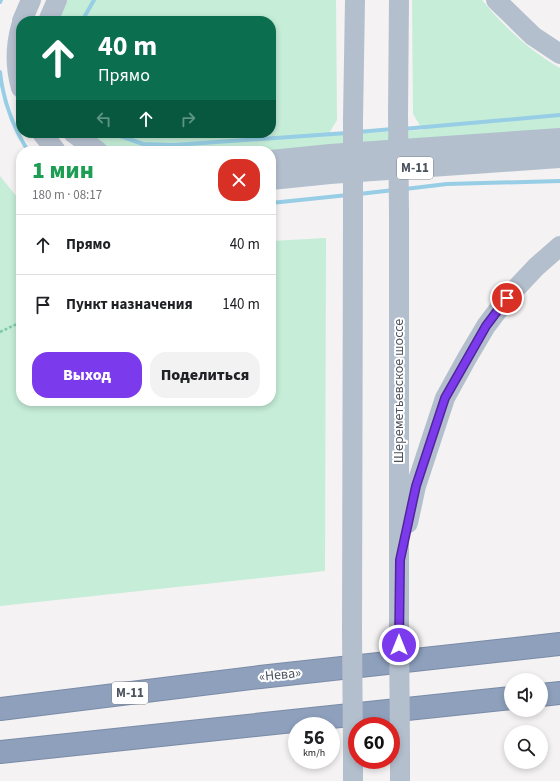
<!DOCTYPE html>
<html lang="ru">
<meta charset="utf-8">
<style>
body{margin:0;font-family:"Source Sans 3",sans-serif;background:#f2f2f2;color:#202124;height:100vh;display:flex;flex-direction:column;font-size:15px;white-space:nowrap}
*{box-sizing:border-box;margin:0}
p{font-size:13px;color:#757577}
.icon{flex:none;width:22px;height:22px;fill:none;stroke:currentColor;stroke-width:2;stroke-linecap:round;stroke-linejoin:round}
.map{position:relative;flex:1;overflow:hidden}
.panel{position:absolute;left:16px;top:146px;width:260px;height:260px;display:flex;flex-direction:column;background:#fff;border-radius:16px;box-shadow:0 2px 6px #0003}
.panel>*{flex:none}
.guide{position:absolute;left:16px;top:16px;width:260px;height:122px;border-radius:16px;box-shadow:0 2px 6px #0003;background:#0b6e4f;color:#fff;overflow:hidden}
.buttons{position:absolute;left:504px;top:673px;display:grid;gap:8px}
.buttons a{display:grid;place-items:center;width:44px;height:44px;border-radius:50%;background:#fff;box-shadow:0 2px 6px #0003;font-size:20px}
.speed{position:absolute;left:288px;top:717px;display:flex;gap:8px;font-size:20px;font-weight:700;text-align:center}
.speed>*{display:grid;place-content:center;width:52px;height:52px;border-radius:50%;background:#fff;box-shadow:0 2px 6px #0003;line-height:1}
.speed small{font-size:10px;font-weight:400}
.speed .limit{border:6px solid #d22;background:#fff;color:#111}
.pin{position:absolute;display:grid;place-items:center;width:34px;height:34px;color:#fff;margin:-17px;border:2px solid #fff;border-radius:50%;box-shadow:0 1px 4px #0007}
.me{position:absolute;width:44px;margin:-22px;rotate:0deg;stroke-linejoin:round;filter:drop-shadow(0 0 3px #0008)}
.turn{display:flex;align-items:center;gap:14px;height:84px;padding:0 16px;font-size:18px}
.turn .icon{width:52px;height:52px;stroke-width:2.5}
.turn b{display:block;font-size:28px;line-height:34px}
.lanes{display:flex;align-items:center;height:38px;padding:0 16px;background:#0003;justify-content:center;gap:20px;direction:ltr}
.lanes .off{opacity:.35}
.round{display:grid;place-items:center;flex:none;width:42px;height:42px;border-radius:16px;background:#f2f2f2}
.head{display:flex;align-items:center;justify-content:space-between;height:68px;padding:0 16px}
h1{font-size:24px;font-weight:800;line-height:30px;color:#1e9e55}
.primary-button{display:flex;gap:8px;margin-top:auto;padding:8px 16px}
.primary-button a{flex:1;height:46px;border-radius:16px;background:#7c3aed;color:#fff;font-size:16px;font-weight:800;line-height:46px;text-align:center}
.primary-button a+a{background:#f2f2f2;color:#202124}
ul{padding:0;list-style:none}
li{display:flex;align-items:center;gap:12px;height:60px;padding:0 16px;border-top:1px solid #e0e0e0}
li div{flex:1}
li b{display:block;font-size:15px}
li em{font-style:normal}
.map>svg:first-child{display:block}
.green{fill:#c5edd8}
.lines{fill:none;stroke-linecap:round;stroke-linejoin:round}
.stream{stroke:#97cee5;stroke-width:4}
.highway-casing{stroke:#7a8ba7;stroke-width:24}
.path{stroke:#80c8ab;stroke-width:2.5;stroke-dasharray:3 2;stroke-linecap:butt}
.primary{stroke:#b4bfce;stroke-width:20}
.highway{stroke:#8ea0bc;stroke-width:22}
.primary-bridge{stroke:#b4bfce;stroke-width:20}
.route-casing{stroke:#51269a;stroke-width:10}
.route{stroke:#7c3aed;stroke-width:7}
.labels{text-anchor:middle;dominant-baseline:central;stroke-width:4;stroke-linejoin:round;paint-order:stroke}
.shield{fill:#fff;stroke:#81878e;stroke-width:1}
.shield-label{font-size:13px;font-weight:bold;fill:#4b535e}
.street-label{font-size:14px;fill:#4b535e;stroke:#fff}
</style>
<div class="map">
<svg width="560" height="781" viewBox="0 0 560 781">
<rect width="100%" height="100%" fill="#f4f2f2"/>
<path class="green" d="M67 0H336L337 120 328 135 423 130 413 114 412 0H482C503 26 530 51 560 68V130L271 151H117L98 142 86 133H271V21H57Z
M0 176 21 202V401H271V241L326 238 325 571 0 606Z"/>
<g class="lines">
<path class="stream" d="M0 2 1 0
M82 21 94 0
M0 72C3 100 13 127 28 151
M403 129 560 115
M358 132 393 129
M112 133 143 144 174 145 347 133
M405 189 447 184 560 181
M359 194 394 190
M271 203 348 195"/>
<defs>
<path id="highway" d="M541 695 560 693
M0 709 260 677 560 644
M0 752 511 698"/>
</defs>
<use href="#highway" class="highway-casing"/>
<path class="path" d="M0 332 21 322"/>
<path class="primary" d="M496 0 533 36 560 54
M22 21 31 0
M48 21 57 0
M21 26C15 47 15 67 21 88
M398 114 399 0
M353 120 355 0
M42 133 56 151
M73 133 98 151
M271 160 330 154 560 138
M271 180 330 174 560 158
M408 523 416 486 445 398 467 358 486 326 507 298 536 267 560 246
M352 630 353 216
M399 630V213
M353 753V781
M400 781V749"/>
<use href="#highway" class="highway"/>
<path class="primary-bridge" d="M398 114 399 213
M353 120V216
M352 630 353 753
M399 630 400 749"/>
</g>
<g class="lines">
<defs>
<path id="route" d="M399 645 400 560 416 486 445 398 486 326 507 298"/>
</defs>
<use href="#route" class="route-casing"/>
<use href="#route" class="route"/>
</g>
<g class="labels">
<g class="shield">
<rect x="397" y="157" width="36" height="22" rx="3"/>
<rect x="112" y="682" width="36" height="22" rx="3"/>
</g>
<g class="shield-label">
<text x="415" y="168">М-11</text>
<text x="130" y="693">М-11</text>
</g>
<g class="street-label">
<text transform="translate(399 391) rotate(-90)">Шереметьевское шоссе</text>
<text transform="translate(280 675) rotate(-6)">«Нева»</text>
</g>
</g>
</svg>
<div class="buttons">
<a><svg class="icon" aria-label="sound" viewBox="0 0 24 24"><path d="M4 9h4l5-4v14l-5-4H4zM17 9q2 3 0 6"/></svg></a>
<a><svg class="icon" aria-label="search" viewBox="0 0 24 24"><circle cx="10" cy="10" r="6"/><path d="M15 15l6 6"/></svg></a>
</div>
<div class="speed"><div>56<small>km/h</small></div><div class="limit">60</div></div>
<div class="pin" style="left:507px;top:298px;background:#d93025"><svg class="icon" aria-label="arrive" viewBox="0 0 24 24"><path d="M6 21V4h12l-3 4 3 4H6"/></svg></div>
<svg class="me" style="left:399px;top:645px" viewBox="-20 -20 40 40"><circle r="17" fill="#7c3aed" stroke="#fff" stroke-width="3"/><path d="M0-11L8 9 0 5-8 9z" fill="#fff"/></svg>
<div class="guide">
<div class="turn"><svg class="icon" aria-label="ahead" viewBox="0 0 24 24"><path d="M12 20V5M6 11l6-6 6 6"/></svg><div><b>40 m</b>Прямо</div></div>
<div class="lanes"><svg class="icon off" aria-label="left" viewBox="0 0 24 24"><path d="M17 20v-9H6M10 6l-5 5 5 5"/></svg><svg class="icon" aria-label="ahead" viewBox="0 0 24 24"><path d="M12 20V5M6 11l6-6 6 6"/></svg><svg class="icon off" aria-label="right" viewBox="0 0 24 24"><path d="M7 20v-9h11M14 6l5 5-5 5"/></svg></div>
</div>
<section class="panel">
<div class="head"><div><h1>1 мин</h1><p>180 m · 08:17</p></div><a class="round" style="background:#d93025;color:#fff"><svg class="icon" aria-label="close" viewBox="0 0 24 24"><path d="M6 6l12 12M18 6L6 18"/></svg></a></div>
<ul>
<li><svg class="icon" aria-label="ahead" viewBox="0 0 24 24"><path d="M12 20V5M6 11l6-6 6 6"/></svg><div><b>Прямо</b></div><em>40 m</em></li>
<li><svg class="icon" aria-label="arrive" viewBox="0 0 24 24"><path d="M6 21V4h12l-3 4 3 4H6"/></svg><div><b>Пункт назначения</b></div><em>140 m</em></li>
</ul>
<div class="primary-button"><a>Выход</a><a>Поделиться</a></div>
</section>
</div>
